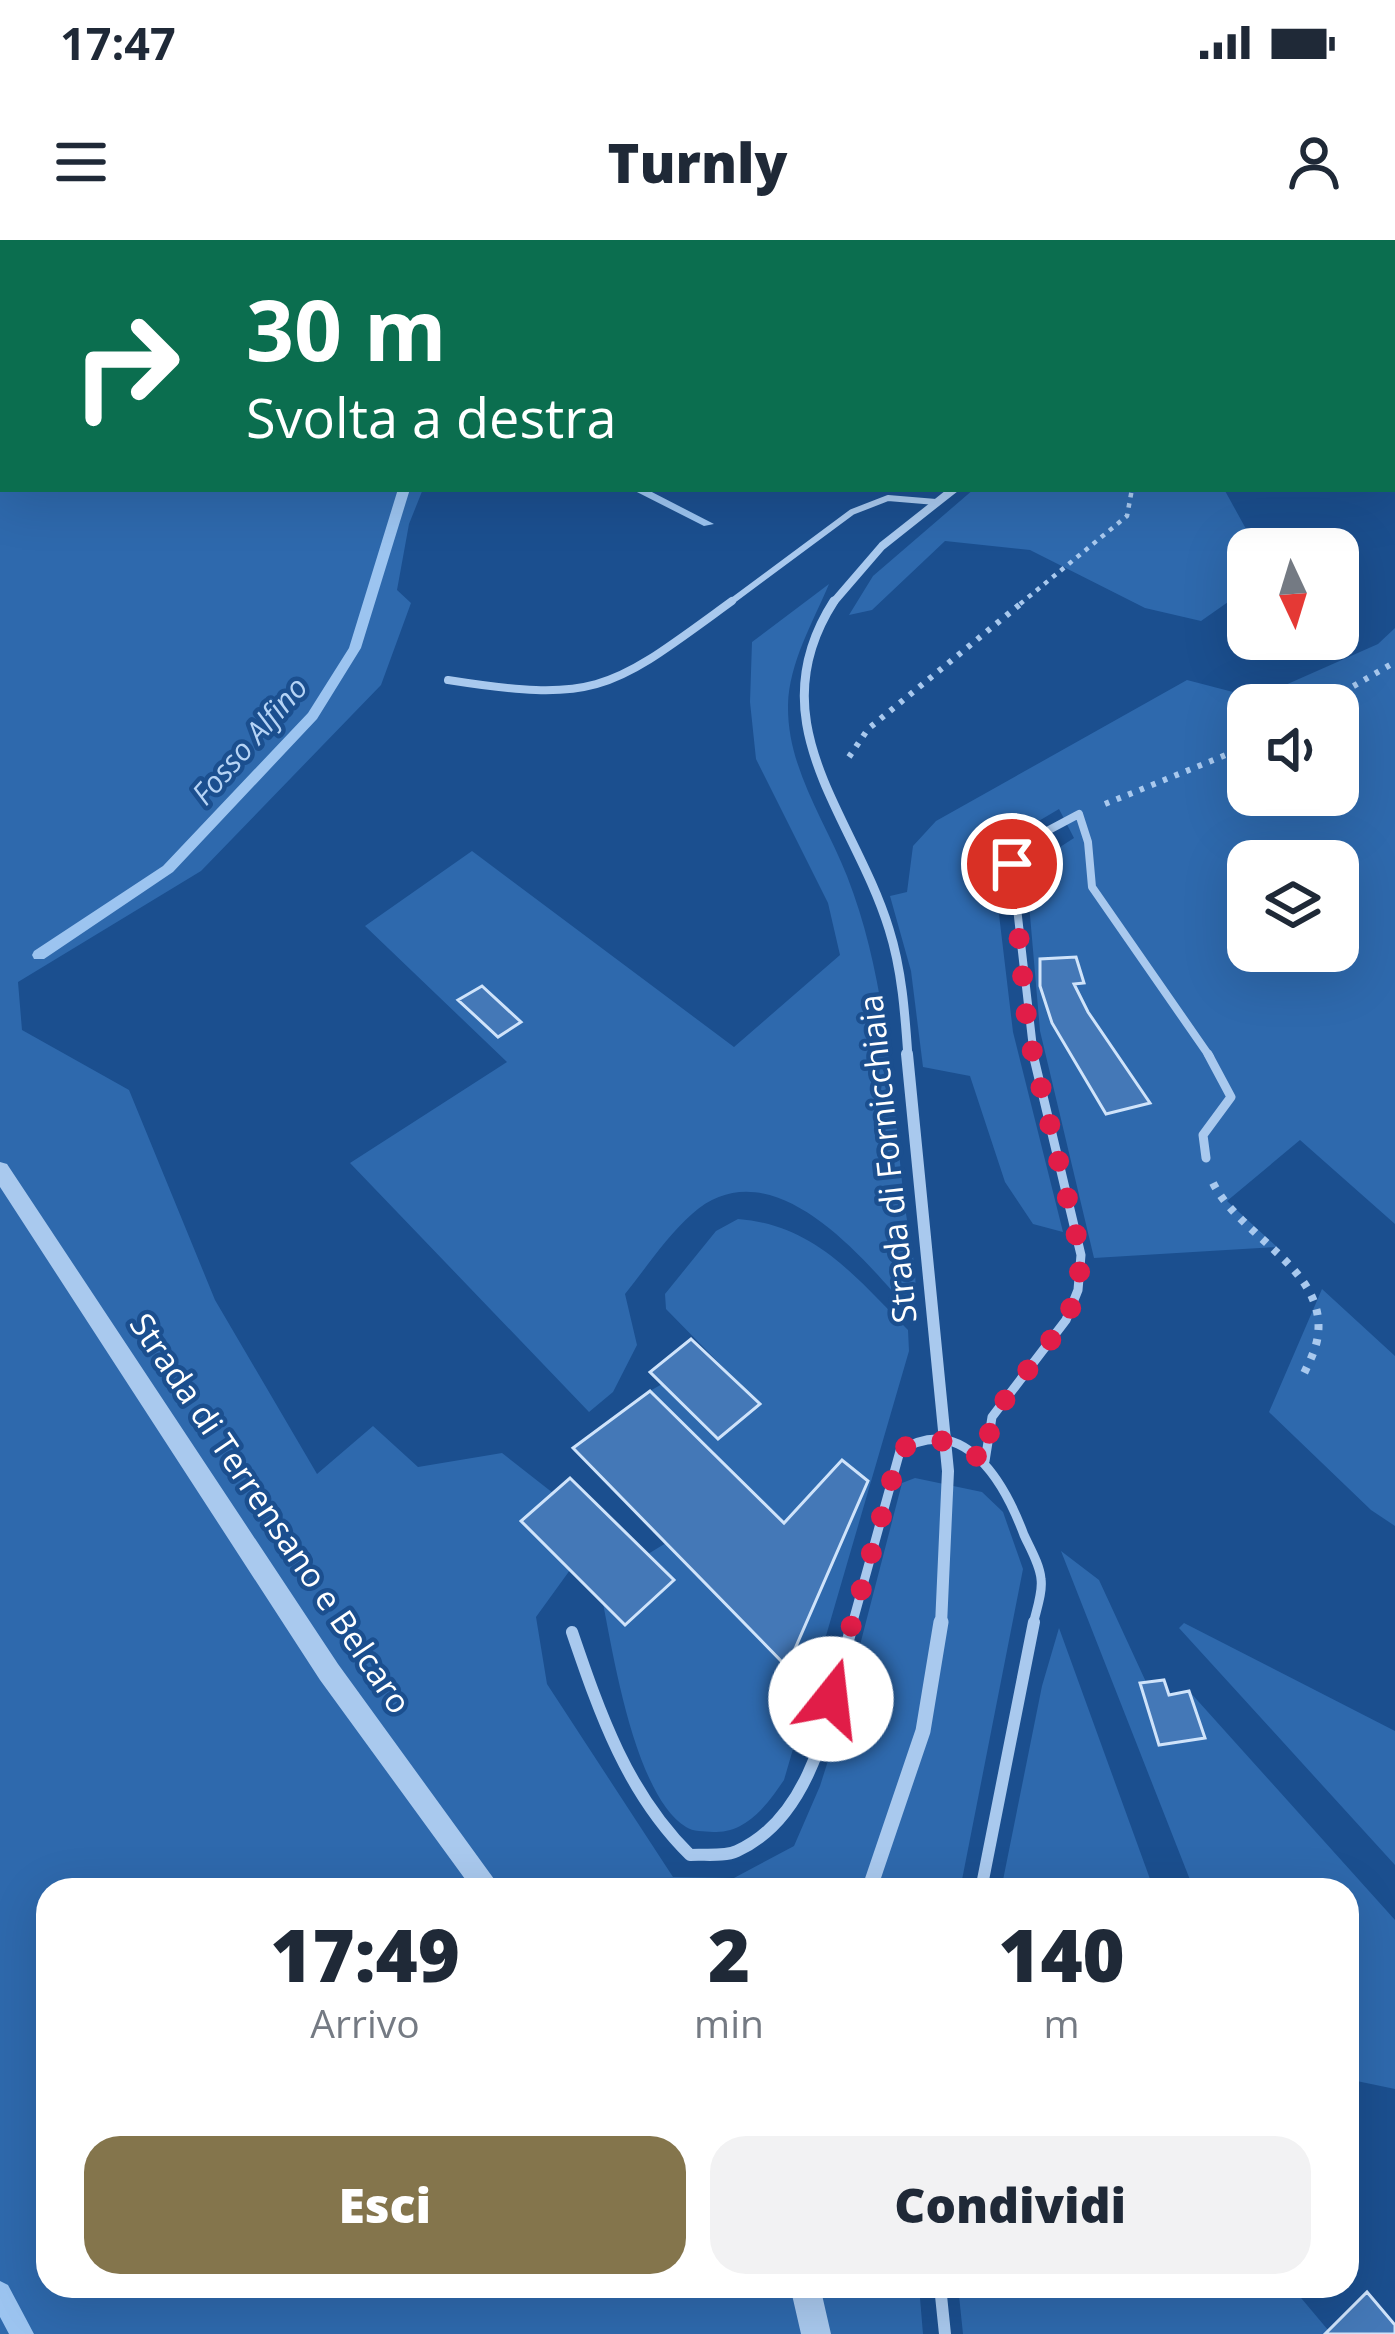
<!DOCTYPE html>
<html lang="it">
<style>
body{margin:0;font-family:"Open Sans",sans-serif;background:#f2f2f3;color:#1f2937;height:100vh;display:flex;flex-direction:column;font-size:45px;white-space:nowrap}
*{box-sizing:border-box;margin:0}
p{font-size:39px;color:#747a83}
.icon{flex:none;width:66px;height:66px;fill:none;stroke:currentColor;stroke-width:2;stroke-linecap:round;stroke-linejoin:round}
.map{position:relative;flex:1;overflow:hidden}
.sheet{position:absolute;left:36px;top:1638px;width:1323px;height:420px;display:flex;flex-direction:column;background:#fff;border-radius:36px;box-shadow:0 12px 48px #0002}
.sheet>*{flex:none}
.top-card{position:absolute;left:0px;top:0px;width:1395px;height:252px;box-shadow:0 12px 48px #0002;background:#0b6e4f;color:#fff;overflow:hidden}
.needle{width:78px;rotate:176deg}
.buttons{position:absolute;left:1227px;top:288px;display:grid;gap:24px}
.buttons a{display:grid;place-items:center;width:132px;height:132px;border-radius:24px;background:#fff;box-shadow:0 12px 48px #0002;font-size:60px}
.pin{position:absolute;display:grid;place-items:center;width:102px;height:102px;color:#fff;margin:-51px;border:6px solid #fff;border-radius:50%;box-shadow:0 3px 12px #0007}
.me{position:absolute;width:132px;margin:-66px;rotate:16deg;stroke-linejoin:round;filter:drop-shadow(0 0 9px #0008)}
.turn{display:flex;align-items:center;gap:42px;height:252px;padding:0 48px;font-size:54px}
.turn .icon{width:156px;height:156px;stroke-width:2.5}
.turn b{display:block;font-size:84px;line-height:102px}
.eta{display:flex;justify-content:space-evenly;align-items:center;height:204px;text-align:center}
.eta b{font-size:72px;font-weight:800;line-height:84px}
.cta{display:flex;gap:24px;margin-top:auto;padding:24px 48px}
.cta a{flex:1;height:138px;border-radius:36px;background:#84754c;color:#fff;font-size:48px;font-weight:800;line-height:138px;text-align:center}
.cta a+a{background:#f2f2f3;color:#1f2937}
.status{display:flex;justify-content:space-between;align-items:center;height:84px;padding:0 60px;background:#fff;direction:ltr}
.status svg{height:33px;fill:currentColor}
header{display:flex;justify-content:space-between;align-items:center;height:156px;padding:0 48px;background:#fff;font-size:54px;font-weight:800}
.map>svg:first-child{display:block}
.green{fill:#2e69ad;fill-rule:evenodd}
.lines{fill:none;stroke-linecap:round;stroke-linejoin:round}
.stream{fill:#9cc4f0;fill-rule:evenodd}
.building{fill:#4478b7;stroke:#cfe3fa;stroke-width:3}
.path-far2{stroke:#a9c9ee;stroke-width:4.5;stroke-dasharray:4.5 6;stroke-linecap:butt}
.path-far1{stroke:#a9c9ee;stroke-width:6;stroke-dasharray:4.5 8;stroke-linecap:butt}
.path{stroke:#a9c9ee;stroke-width:8;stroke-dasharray:6 9;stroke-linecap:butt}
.service-far3{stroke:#a9c9ee;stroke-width:6}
.service-far2{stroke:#a9c9ee;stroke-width:8}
.service-far1{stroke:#a9c9ee;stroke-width:9}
.service{stroke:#a9c9ee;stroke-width:12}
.minor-far3{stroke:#a9c9ee;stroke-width:8}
.minor-far2{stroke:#a9c9ee;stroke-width:9}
.minor-far1{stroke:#a9c9ee;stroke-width:12}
.minor{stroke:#a9c9ee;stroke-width:15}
.tertiary{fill:#a9c9ee;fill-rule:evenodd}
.route{stroke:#e11d48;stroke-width:21;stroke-dasharray:0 37.8}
.labels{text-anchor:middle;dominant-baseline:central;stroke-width:9;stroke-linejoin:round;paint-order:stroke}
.far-water-label{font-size:30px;font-style:italic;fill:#b5d3f5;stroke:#1b4f8f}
.street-label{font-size:33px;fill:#fff;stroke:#1b4f8f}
</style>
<div class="status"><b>17:47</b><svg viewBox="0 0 49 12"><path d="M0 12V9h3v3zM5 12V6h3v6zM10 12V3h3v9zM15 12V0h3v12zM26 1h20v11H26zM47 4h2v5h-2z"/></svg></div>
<header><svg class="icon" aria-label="menu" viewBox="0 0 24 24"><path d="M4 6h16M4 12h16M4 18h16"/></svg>Turnly<svg class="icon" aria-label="person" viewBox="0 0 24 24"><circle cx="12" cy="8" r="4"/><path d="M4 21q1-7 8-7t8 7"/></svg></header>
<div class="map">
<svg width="1395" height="2094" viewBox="0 0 1395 2094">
<rect width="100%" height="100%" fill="#1b4f8f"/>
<path class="green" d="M0 0 584 3H3V249H423L409 284 397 350 411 363 381 445 201 631 18 742 22 790 129 850 215 1060 317 1234 373 1186 418 1227 502 1213 553 1253 522 1281 570 1330 536 1377 547 1444 673 1637 734 1638 794 1606 820 1546 839 1486 902 1243 915 1238 982 1252 1003 1272 1023 1329 960 1650H48V2046H919L923 2094H0Z
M974 249H1224L1251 298 1248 348 1201 381 1145 368 1030 310 945 301 872 370 849 375 873 336Z
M829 344C813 382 789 423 788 465 787 528 825 580 847 636 887 738 892 852 904 960 908 993 920 1035 914 1069L907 1068C860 1014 769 905 692 974 667 996 646 1028 625 1054L637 1105 613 1152 589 1172 350 923 507 822 365 686 472 611 734 807 840 715 828 663 756 519 750 462 752 402Z
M1395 388V984L1300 900 1227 961 1277 1007 1094 1018 1040 791 1026 629 1074 598 1059 569 1012 597 993 624 1013 792 1063 992 1033 984 1005 942 970 836 923 827 911 731 890 656 907 652 913 606 936 581 1187 440 1256 458 1378 404ZM1248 465H1338V555H1248ZM1248 621H1338V711H1248Z
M738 979C815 985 857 1038 908 1090L909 1111 784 1540C767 1565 746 1594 713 1592 704 1591 693 1592 686 1587 636 1556 614 1420 603 1363L625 1385 648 1314 666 1303 788 1426 868 1241 842 1221 784 1283 650 1151 662 1144 718 1199 759 1164 666 1069 665 1054 716 991Z
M1322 1049 1395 1116V1286L1371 1270 1269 1172Z
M1061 1311 1099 1340 1146 1442 1140 1444 1159 1504 1204 1498 1189 1451 1395 1680V1849L1347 1839V1650H1194Z
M1184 1383 1395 1491V1625L1179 1388Z
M1059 1388 1154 1650H1001L1042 1446Z
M958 2046H1291L1328 2090 1325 2094H963Z"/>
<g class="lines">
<path class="stream" d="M470 0H480L481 3H471Z
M398 249H410L361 408 317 479 173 632 44 719H34L32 715 34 711 163 626 308 473 349 408Z
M631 249H646L714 284 704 286Z
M0 2041 8 2045 34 2094H9L0 2077Z"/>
</g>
<path class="building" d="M1076 717 1084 743 1074 744 1088 772 1150 863 1106 874 1052 783 1040 746V719Z
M482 746 521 782 498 797 458 760Z
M691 1099 760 1164 718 1199 650 1132Z
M650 1151 784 1283 842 1220 868 1241 787 1427 573 1208Z
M570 1238 674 1340 625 1385 521 1281Z
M1164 1440 1169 1455 1189 1451 1205 1498 1159 1505 1140 1443Z
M1367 2052 1395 2085V2094H1325Z"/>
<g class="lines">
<path class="path-far2" d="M1246 3 1251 0
M1020 364 1127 276 1132 249"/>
<path class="path-far1" d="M1321 465 1395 422
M849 517 868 489 1024 361
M1105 564 1248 506"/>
<path class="path" d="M1213 943C1240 997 1326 1028 1318 1095 1316 1111 1307 1126 1301 1140"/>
<path class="service-far3" d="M728 364 852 272 888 258 936 262"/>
<path class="service-far2" d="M448 440C600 464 611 449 732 361
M1034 817 1012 624 1032 599 1079 574 1088 602 1092 647 1210 817"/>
<path class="service-far1" d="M1206 918 1203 895 1231 857 1208 814
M985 1221 992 1177 1066 1080 1078 1050 1081 1015 1033 814
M852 1385 900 1211C964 1170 1005 1244 1024 1295 1030 1308 1040 1325 1041 1339 1043 1352 1036 1371 1033 1385"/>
<path class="service" d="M572 1392C600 1474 627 1553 690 1615 704 1614 724 1617 737 1611 819 1574 831 1458 853 1382
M981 1650 1034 1382
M940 2046 945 2094"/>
<path class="minor-far3" d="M1304 3 1314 0
M832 364 882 306 954 249"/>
<path class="minor-far2" d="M834 361C755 483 854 575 889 689 902 730 905 774 908 817"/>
<path class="minor-far1" d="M907 814 948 1231 941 1385"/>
<path class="minor" d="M869 1650 923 1491 941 1382"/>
<path class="tertiary" d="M0 922 7 924 338 1424 502 1650H473L320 1440 0 947Z
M790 2046H820L831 2094H801Z"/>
</g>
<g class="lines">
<path class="route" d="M831 1459 900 1210C933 1190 953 1203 985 1221L992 1177 1066 1080 1078 1050 1081 1015 1028 793 1012 624"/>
</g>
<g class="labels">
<g class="far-water-label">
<text transform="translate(249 500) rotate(-49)">Fosso Alfino</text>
</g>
<g class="street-label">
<text transform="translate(887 919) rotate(-96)">Strada di Fornicchiaia</text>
<text transform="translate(271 1273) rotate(56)">Strada di Terrensano e Belcaro</text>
</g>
</g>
</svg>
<div class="buttons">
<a><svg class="needle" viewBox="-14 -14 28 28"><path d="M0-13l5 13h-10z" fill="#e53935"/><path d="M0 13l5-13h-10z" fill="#747a83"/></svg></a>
<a><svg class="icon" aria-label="sound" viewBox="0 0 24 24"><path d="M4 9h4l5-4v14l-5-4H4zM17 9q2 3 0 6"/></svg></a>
<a><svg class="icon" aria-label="layers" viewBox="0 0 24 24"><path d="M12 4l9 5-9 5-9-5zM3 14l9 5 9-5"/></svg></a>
</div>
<div class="pin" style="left:1012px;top:624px;background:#d93025"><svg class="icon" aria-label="arrive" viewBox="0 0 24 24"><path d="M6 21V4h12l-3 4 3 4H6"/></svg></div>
<svg class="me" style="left:831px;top:1459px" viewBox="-20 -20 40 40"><circle r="19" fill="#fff"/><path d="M0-13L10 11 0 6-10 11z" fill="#e11d48"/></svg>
<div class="top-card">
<div class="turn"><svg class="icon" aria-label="right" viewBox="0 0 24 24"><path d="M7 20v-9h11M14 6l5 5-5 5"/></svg><div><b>30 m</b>Svolta a destra</div></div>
</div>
<section class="sheet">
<div class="eta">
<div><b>17:49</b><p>Arrivo</p></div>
<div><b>2</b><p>min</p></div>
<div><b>140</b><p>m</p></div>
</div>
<div class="cta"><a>Esci</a><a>Condividi</a></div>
</section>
</div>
